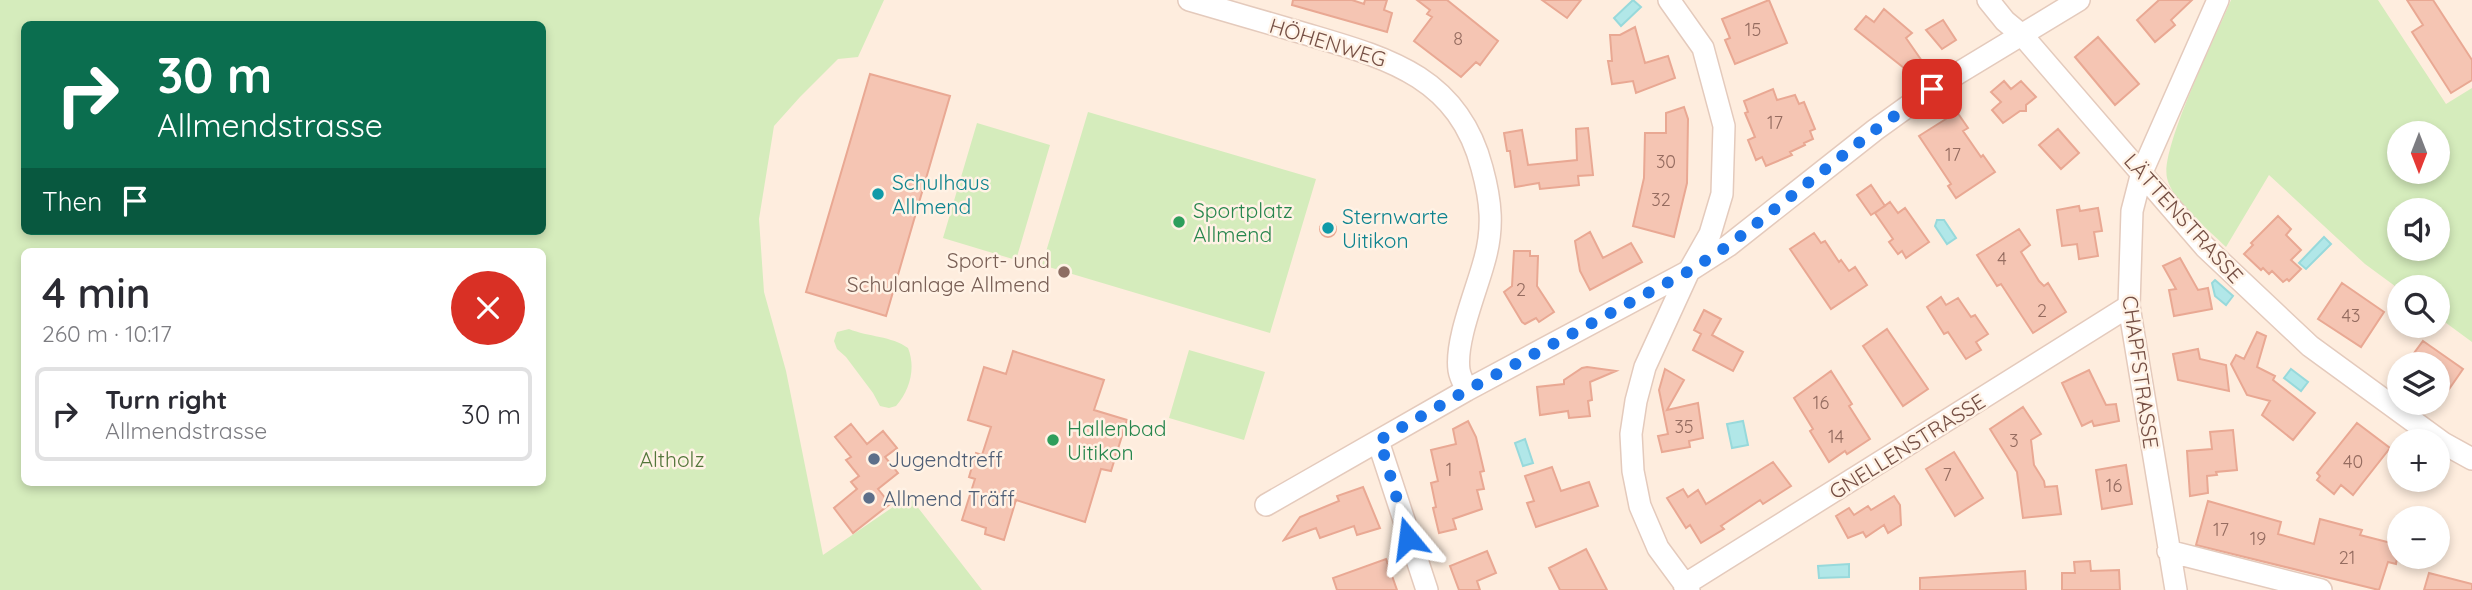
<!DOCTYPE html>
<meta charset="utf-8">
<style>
body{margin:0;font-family:Quicksand,sans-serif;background:#f2f2f3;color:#2b2b33;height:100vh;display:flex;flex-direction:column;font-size:26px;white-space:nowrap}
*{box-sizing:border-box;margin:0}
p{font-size:23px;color:#7c7c81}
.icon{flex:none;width:38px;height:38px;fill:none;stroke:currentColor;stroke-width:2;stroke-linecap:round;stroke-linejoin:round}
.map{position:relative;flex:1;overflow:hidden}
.panel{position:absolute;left:21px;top:248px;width:525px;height:238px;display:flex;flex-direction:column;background:#fff;border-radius:10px;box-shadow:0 4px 10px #0003}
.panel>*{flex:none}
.hud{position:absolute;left:21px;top:21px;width:525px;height:214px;border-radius:10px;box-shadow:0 4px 10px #0003;background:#0b6e4f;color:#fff;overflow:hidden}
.needle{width:46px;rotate:180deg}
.fabs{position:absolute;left:2387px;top:121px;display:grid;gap:14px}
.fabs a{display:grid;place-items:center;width:63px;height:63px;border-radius:50%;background:#fff;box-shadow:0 4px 10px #0003;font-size:35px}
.pin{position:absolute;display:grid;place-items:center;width:60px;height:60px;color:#fff;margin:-30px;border-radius:14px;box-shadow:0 4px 10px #0006}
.me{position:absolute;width:77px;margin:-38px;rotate:344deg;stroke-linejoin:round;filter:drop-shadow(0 0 5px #0008)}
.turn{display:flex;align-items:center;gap:24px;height:147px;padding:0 21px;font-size:32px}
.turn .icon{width:91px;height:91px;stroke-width:2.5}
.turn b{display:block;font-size:49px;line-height:60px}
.then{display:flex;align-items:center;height:66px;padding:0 21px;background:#0003;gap:14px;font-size:26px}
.round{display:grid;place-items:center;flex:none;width:74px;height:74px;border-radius:37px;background:#f2f2f3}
.headline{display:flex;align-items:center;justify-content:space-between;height:119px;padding:0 21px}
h1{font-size:42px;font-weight:600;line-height:52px}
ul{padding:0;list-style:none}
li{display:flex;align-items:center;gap:21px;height:94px;margin:0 14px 10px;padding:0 7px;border:4px solid #e1e1e2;border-radius:10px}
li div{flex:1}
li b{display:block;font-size:26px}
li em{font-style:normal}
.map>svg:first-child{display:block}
.green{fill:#d5ecbc;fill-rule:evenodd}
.water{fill:#b1e7e8;stroke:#97d9db;stroke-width:2}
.building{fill:#f5c5b3;stroke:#e9a893;stroke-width:2}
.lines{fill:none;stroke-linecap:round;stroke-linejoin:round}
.minor-casing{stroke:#e4cabc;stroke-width:24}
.minor{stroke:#fff;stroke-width:21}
.route{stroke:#1a73e8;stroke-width:12;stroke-dasharray:0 21.6}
.culture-dot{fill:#0f9aa8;stroke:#fff2e5;stroke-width:2.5}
.leisure-dot{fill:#2e9e5b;stroke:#fff2e5;stroke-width:2.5}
.education-dot{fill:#8d6e63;stroke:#fff2e5;stroke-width:2.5}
.service-dot{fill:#5c6f8a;stroke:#fff2e5;stroke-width:2.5}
.labels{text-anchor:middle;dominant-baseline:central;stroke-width:5;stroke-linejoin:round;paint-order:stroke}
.number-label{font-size:18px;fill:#956c60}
.street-label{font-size:21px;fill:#754f44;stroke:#fff2e5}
.culture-label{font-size:21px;fill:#0d838f;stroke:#fff2e5;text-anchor:start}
.leisure-label{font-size:21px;fill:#27864d;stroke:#fff2e5;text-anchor:start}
.education-label{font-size:21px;fill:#785e54;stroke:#fff2e5;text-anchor:end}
.park-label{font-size:21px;fill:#53763a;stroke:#fff2e5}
.service-label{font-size:21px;fill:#4e5e75;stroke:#fff2e5;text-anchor:start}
</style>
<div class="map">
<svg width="2472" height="590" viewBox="0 0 2472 590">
<rect width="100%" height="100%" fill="#feedde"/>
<path class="green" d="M0 0H884L858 57 838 59 800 97 774 126 759 219 764 292 786 371 823 555 909 496 982 590H0ZM542 24V231H24V24ZM542 252V483H24V252Z
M2231 0H2378L2446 104 2472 88V342L2438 317V287H2399V289L2365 264 2269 175 2226 247C2209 230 2172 201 2167 178 2160 148 2217 34 2231 0ZM2399 133H2438V172H2399ZM2399 210H2438V248H2399Z
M1088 112 1316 179 1270 333 1042 265Z
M977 123 1050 145 1016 260 943 238Z
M849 329C868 337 892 336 908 348 916 368 910 390 896 406L889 408 880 406 873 393 846 357 837 349 834 341 837 332Z
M1189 350 1265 372 1244 440 1169 418Z"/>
<path class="water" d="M1633 0 1641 7 1621 26 1614 18Z
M1937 220H1944L1956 238 1947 244 1935 226Z
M2324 237 2331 244 2306 269 2299 263Z
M2215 280 2233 296 2226 305 2215 296 2212 283Z
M2291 369 2308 382 2301 391 2284 378Z
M1743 421 1748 445 1732 448 1727 424Z
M1525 439 1533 463 1523 466 1515 443Z
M1849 564V577L1819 578 1818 566Z"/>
<path class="building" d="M1293 0H1352L1364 4 1365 0H1387L1384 10 1392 13 1387 32 1292 5Z
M1417 0H1447L1498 41 1480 65 1476 62 1461 77 1414 41 1432 17 1427 14 1430 10Z
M1542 0H1581L1567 18Z
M1769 0 1787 43 1735 64 1725 40 1730 38 1722 19Z
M2159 0H2192L2171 20 2175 25 2155 42 2137 20Z
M2407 0H2433L2472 60V80L2451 93 2412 32 2423 25Z
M1884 9 1912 33 1906 38 1922 61 1909 72 1855 29 1866 16 1874 22Z
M1943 20 1956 40 1942 49 1926 30Z
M1635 27 1645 63 1668 56 1675 78 1636 93 1633 81 1612 84 1608 61H1612L1610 35H1620Z
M2098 37 2139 84 2115 105 2075 57Z
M870 74 950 96 886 316 806 292Z
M2004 81 2011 89 2021 81 2036 97 2026 105V111H2020L2003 123 1992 110 2001 102 1991 92Z
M1773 89 1777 100 1795 95 1799 104 1804 102 1815 129 1810 131 1813 139 1804 143 1805 145 1790 152 1792 155 1766 166 1762 157 1756 160 1748 140 1755 137 1745 113 1748 112 1744 101Z
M1684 107 1688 119 1687 183 1674 237 1633 226 1644 178 1645 133H1666V113Z
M1957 112 1968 128 1963 131 1981 157 1983 155 1995 172 1956 198 1948 186 1951 184 1919 136Z
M1588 128 1593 175 1578 176 1579 185 1540 189 1539 183 1515 187 1510 151H1507L1504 133 1522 130 1528 165 1577 160 1576 129Z
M2058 129 2079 153 2061 169 2039 145Z
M1871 185 1885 206 1871 215 1857 195Z
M1890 202 1898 213 1905 208 1929 242 1906 258 1902 251 1898 254 1889 242 1893 239 1875 213Z
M2079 206 2080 211 2098 208 2102 231 2094 232 2098 256 2079 259 2077 244 2062 246 2057 210Z
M2278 216 2291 229 2286 235 2301 250 2291 260 2301 269 2289 281 2287 279 2283 282 2272 271 2269 274 2263 268 2261 270 2244 254 2253 245 2251 243Z
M1320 229a8 8 0 1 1 16 0a8 8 0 1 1-16 0Z
M2019 229 2030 245 2021 252 2039 281 2044 286 2048 283 2066 312 2033 333 2001 284 1997 286 1977 255Z
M1590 232 1603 258 1631 243 1642 262 1590 290 1580 271 1575 241Z
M1814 233 1821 243 1825 241 1839 262 1841 260 1849 271 1855 267 1867 285 1831 309 1790 249Z
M1514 251H1530V256H1538L1537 286 1554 312 1539 322 1536 318 1525 324 1522 322 1504 292 1512 286Z
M2180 258 2198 290 2208 288 2212 309 2174 316 2169 290 2176 289 2163 266Z
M2342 283 2384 312 2361 347 2318 319Z
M1941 297 1946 305 1958 298 1971 317 1975 315 1988 334 1976 342 1981 350 1966 359 1948 332 1944 334 1927 307Z
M1704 310 1721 319 1712 335 1743 352 1733 371 1693 350 1701 334 1694 330Z
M1887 329 1928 389 1903 406 1863 346Z
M2257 332 2266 336 2257 367 2275 376 2273 380 2315 413 2293 440 2262 415 2270 401 2247 395 2231 364 2236 355 2244 359Z
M2423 341 2463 369 2438 405V364H2406Z
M2198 349 2200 359 2226 365 2229 391 2178 380 2173 354Z
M1013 351 1104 380 1094 410 1127 420 1111 471 1101 469 1085 522 1016 500 1004 540 985 534 986 528 962 520 975 479 969 477 976 453 982 455 991 427 968 420 984 367 1006 374Z
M1587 367 1616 371 1590 382 1592 400 1588 401 1590 416 1569 418 1568 411 1540 415 1537 387 1564 384V380L1582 368Z
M1665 369 1684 380 1667 410 1698 403 1703 438 1689 441 1690 447 1662 452 1658 436 1668 434 1659 390Z
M2089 370 2106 405 2116 404 2119 421 2094 426 2092 421 2082 426 2062 383Z
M1831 371 1852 404 1849 406 1870 439 1847 454 1845 451 1829 462 1810 431 1813 429 1794 398Z
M2023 407 2041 434 2031 440 2034 465 2044 481 2045 487 2057 486 2061 514 2023 518 2017 472 1990 429Z
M1468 421 1476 437 1484 471 1480 472 1484 489 1477 490 1482 509 1453 519 1456 529 1439 533 1433 508 1436 507 1431 483 1438 481 1431 450 1456 444 1453 429Z
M2357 423 2390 448 2353 495 2341 485 2334 494 2317 480 2320 476 2317 473Z
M851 424 867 444 883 431 897 448 885 457 898 473 878 489 890 504 853 533 834 508 857 489 851 482 859 476 846 460 851 457 835 437Z
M2233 430 2237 470 2216 472 2217 475 2207 476 2208 493 2190 496 2187 451 2212 449 2210 432Z
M1954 452 1983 498 1955 516 1926 469Z
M1773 462 1791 486 1763 504 1760 500 1721 526 1724 529 1701 543 1690 525 1686 528 1667 498 1683 489 1688 497 1698 490 1706 504Z
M2126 465 2132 504 2102 509 2096 470Z
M1552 467 1561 491 1589 482 1598 506 1536 527 1527 503 1534 501 1525 476Z
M1363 487 1380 528 1357 535 1354 526 1320 538 1316 528 1284 540 1300 517 1339 501 1337 496Z
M1894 496 1900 505 1901 525 1888 533 1884 525 1866 537 1863 532 1848 538 1836 516 1849 508 1854 515 1868 506 1871 510Z
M2208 501 2281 522 2278 534 2314 544 2320 519 2362 530 2360 535 2399 545 2396 564 2388 562 2379 590 2196 545Z
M1586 549 1607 590H1560L1549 568Z
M1487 551 1496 573 1477 581 1480 590H1459L1450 566Z
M1386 559 1397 590H1337L1333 578Z
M2090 561 2091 571 2119 570 2120 590H2062V573H2075L2074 562Z
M2025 571 2026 590H1920V578Z
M2429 573 2472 584V590H2424Z"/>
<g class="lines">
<defs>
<path id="minor" d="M1189 0C1228 11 1267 23 1306 34 1387 58 1458 76 1482 168 1491 201 1494 228 1484 262 1476 292 1455 341 1459 370 1460 377 1464 384 1467 390
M1669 0 1703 48 1724 126 1722 194 1710 234 1689 271 1645 367 1636 401 1631 434 1633 471 1640 506 1658 548 1689 590
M1988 0 2005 21 2022 35 2205 247 2310 346 2443 443 2472 459
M1378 441 1427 590
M1266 505 1467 390 1689 271 1728 246 1875 130 1932 89 2079 0
M2168 551 2321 590
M1684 585 2129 306
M2176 590 2129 306 2132 211 2142 172 2218 0"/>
</defs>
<use href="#minor" class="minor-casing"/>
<use href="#minor" class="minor"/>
</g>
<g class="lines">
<path class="route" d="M1408 538 1385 457 1378 441 1467 390 1689 271 1728 246 1875 130 1932 89"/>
</g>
<g class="culture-dot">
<circle cx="878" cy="194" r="7"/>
<circle cx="1328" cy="228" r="7"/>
</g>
<g class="leisure-dot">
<circle cx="1179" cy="222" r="7"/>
<circle cx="1053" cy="440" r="7"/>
</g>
<circle class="education-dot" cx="1064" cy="272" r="7"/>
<g class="service-dot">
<circle cx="874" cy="459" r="7"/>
<circle cx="869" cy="498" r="7"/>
</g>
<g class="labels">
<g class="number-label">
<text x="1753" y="29">15</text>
<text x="1458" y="38">8</text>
<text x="1775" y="122">17</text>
<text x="1953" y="154">17</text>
<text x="1666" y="161">30</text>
<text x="1661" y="199">32</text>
<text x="2002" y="258">4</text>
<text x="1521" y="289">2</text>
<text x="2042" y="310">2</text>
<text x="2351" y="315">43</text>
<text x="1821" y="402">16</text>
<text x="1684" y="426">35</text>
<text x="1836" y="436">14</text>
<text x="2014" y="440">3</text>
<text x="2353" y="461">40</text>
<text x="1449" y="469">1</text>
<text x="1947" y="474">7</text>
<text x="2114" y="485">16</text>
<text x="2221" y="529">17</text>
<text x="2258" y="538">19</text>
<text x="2347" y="557">21</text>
</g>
<g class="street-label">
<text transform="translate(1328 42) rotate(17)">HÖHENWEG</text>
<text transform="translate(2184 218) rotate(48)">LÄTTENSTRASSE</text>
<text transform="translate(2141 372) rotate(82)">CHAPFSTRASSE</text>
<text transform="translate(1907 446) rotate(-32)">GNELLENSTRASSE</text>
</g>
<g class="culture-label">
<text x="892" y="182">Schulhaus<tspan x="892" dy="24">Allmend</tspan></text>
<text x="1342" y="216">Sternwarte<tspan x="1342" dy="24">Uitikon</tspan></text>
</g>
<g class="leisure-label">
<text x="1193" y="210">Sportplatz<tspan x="1193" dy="24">Allmend</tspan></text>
<text x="1067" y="428">Hallenbad<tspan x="1067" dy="24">Uitikon</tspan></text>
</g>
<g class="education-label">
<text x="1050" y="260">Sport- und<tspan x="1050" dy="24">Schulanlage Allmend</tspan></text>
</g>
<g class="park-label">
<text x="672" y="459">Altholz</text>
</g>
<g class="service-label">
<text x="888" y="459">Jugendtreff</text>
<text x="883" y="498">Allmend Träff</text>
</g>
</g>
</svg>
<div class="fabs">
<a><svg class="needle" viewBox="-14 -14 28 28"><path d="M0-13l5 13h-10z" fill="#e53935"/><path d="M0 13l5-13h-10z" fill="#7c7c81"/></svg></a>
<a><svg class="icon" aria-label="sound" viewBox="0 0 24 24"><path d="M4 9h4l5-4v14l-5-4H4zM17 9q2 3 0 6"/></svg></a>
<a><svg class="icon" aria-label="search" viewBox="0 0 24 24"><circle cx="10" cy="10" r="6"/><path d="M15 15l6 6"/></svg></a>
<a><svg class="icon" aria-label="layers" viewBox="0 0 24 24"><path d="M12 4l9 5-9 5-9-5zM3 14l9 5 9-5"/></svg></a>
<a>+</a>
<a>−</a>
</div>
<div class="pin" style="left:1932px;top:89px;background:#d93025"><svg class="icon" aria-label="arrive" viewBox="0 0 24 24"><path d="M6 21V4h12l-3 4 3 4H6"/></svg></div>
<svg class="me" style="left:1408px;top:538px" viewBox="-20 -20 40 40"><path d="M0-17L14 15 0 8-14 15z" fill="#1a73e8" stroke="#fff" stroke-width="4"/></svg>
<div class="hud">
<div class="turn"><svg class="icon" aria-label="right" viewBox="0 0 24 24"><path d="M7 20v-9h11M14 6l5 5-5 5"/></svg><div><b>30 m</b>Allmendstrasse</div></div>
<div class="then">Then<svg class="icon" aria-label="arrive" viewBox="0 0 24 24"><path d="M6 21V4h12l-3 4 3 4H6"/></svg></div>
</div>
<section class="panel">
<div class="headline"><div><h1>4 min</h1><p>260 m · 10:17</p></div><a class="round" style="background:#d93025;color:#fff"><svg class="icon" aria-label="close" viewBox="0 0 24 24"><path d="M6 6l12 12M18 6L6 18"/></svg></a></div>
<ul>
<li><svg class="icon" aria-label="right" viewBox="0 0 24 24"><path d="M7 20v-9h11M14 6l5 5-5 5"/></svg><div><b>Turn right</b><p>Allmendstrasse</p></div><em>30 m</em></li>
</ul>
</section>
</div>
